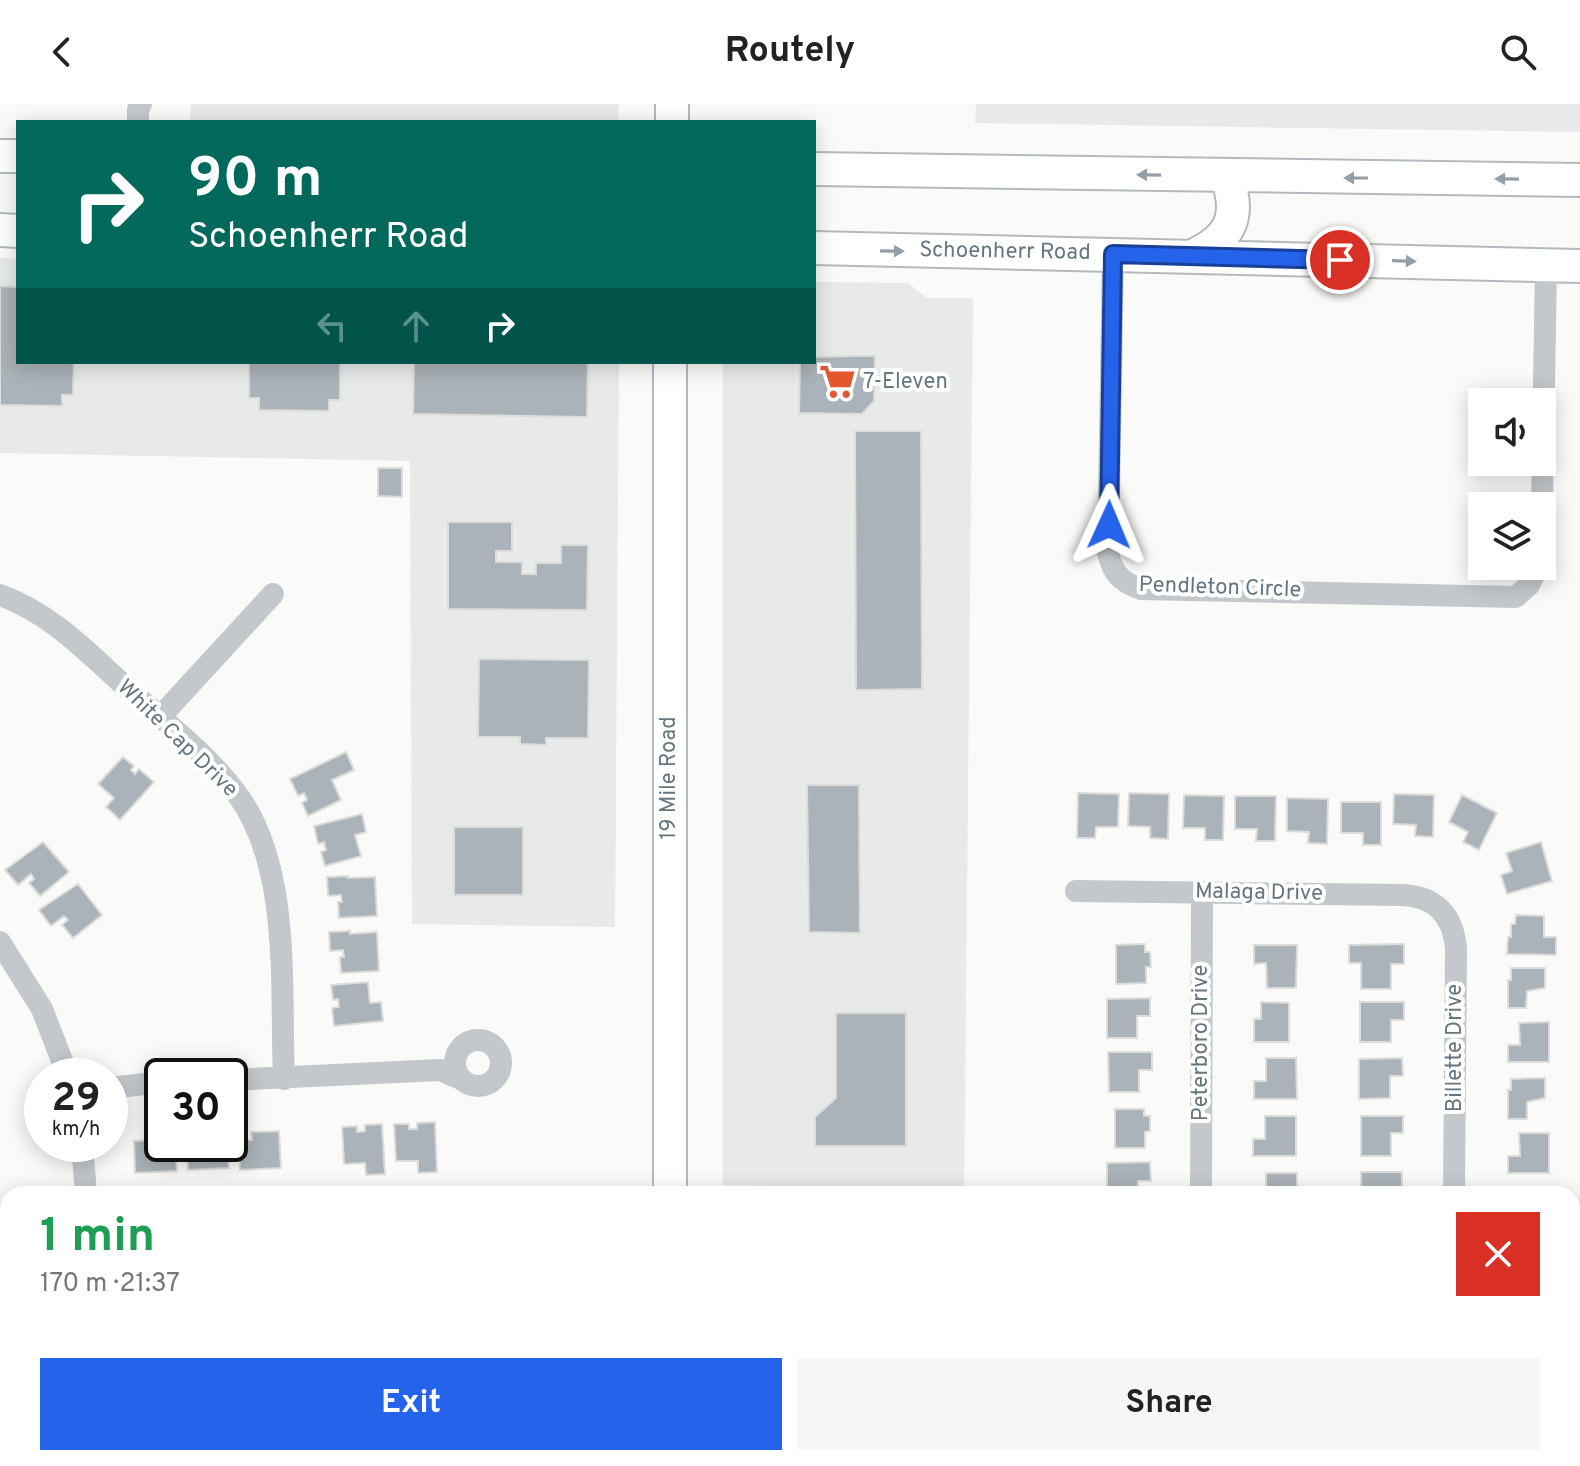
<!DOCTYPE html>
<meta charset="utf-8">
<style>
body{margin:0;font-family:Overpass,sans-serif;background:#f6f6f6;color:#222;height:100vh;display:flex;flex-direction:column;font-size:30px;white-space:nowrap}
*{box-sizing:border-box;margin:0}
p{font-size:26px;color:#767676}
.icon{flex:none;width:44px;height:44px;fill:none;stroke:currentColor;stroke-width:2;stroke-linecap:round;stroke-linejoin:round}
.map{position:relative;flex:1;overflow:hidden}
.panel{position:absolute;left:0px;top:1082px;width:1580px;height:280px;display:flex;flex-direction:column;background:#fff;border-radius:24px 24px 0 0;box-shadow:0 4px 20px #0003}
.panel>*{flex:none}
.guide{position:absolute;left:16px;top:16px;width:800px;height:244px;border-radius:0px;box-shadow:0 4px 20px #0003;background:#00695c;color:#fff;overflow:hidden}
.fabs{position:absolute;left:1468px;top:284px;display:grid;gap:16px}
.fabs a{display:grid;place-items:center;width:88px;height:88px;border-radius:0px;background:#fff;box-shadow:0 4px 20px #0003;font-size:40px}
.speed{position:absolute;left:24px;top:954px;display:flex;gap:16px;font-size:40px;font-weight:700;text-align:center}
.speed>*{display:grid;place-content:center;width:104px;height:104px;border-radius:50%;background:#fff;box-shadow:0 4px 20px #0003;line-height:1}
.speed small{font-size:20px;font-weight:400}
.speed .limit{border:4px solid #111;border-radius:12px;background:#fff;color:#111}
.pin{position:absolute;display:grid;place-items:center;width:68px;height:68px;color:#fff;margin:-34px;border:4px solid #fff;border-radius:50%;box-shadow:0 2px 8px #0007}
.me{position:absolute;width:88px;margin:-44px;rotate:1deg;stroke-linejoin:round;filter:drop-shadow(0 0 6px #0008)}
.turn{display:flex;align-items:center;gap:28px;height:168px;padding:0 40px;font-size:36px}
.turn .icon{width:104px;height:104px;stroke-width:2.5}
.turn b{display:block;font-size:56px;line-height:68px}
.lanes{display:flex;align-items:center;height:76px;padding:0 40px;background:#0003;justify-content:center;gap:40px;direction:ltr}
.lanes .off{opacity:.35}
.round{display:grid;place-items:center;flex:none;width:84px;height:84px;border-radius:0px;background:#f6f6f6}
.head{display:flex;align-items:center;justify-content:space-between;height:136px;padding:0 40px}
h1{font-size:48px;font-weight:700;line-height:60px;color:#1e9e55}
.primary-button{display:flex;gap:16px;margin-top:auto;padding:16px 40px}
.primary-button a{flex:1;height:92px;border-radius:0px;background:#2563eb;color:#fff;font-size:32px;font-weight:700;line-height:92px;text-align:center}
.primary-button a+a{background:#f6f6f6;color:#222}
header{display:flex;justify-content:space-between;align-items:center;height:104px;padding:0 40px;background:#fff;font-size:36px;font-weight:700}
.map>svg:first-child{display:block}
.built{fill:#e8e9e9}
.building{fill:#aab3b9;stroke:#dcdcda;stroke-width:2}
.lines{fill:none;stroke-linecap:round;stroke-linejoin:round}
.secondary-casing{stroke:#b3babf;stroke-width:36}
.street{stroke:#c3c8cc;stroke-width:22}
.secondary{stroke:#fff;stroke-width:32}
.oneway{fill:#939fa8}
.route-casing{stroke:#184099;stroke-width:20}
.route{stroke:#2563eb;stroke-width:14}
.labels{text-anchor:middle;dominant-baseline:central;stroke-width:8;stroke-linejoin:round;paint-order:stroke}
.street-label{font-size:22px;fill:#657683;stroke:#fff}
.poi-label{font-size:22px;fill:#657683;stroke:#fff;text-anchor:start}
</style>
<header><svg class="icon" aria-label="back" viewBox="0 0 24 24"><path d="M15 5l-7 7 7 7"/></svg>Routely<svg class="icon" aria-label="search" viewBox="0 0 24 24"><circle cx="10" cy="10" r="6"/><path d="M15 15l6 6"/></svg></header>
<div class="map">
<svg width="1580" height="1362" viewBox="0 0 1580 1362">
<rect width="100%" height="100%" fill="#fafaf8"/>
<path class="built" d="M191 0H619L618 18H190Z
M976 0H1580V28L975 19Z
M0 154 18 155V258H619L615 823 412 820 410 357 0 349Z
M814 178 908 179 927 194H973L964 1087 723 1081V258H814Z"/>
<path class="building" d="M0 182 18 183V258H74L73 291H62V302L0 301Z
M851 252H875L874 297 862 310 799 309 800 258H814V253Z
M249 258H340V296H329V307L259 306V294H249Z
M414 258H588L587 313 413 310Z
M855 327H921L922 585 856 586Z
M378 364H402V393L378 392Z
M448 418H512V447H496V458H522V470H536V459H561V441H588L587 506 448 505Z
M479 555 589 556 588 634H546V641L520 640V633H478Z
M346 648 354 666 332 676 341 696 308 712 302 699 307 696 304 689 298 692 290 675Z
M123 653 134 662 131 666 135 670 139 665 154 678 120 716 106 703 114 694 98 680Z
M807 681H859L860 829 809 828Z
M1078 689 1119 690 1118 723H1096L1095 734H1077Z
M1129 689 1169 690 1168 735 1150 734V723L1128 722Z
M1394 690 1434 691 1433 733 1415 732 1416 721 1393 720Z
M1184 691 1224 692 1223 736H1205V724H1183Z
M1462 691 1497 709 1479 746 1463 738 1468 728 1449 718Z
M1235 692H1276L1275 737H1256L1257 725H1235Z
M1287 694 1328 695 1327 740 1308 739 1309 728 1287 727Z
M1341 698H1381V741H1363V729H1341Z
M362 710 366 728 355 731 361 752 325 762 321 748 326 746 324 738 318 740 314 722Z
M454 723H523V791H454Z
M43 738 69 768 40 792 29 779 34 775 31 770 18 781 5 766Z
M1541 738 1552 777 1507 790 1501 771 1512 767 1506 749Z
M348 772V774L375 773 377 812 339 814 338 798H342L341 791 328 792 327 773Z
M78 780 102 811 73 834 62 821 68 816 64 812 51 822 39 806Z
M1516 811 1544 812V833H1556V851L1507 850 1508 833H1511V820H1515Z
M350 827V830L377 828 379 867 341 869 340 853H344L343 846 330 847 329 828Z
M1145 840V848H1150L1151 863H1146V879L1116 880V841Z
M1404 840V860H1391V885H1361V859H1349V841Z
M1254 841H1297L1296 884H1267L1266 859 1254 860Z
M1511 864H1545V884L1527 887 1526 904H1508V876H1511Z
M368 878 370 899 381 898 383 917 334 922 332 904 339 903 338 895 333 896 331 881Z
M1150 894V912H1137V934H1107V895Z
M1261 898 1289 899V938H1254V915H1261Z
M1360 898H1404V916H1391V938H1360Z
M836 909H906V1042H815V1013L836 994Z
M1549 918V958H1508V941H1520L1519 919Z
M1108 948H1152V966H1139V988H1109Z
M1266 954H1296L1297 995H1254V977H1266Z
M1402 954 1403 972H1390V994L1359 995V955Z
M1545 974V994L1527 998V1015H1508V986H1511V975Z
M1115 1005H1144V1012H1150V1027L1145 1028V1044H1115Z
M1265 1012H1296V1052H1253V1035H1265Z
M1361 1012H1403V1029H1391V1052H1361Z
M435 1018 437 1068 418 1069V1057H396L394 1020H409V1025H417V1019Z
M382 1020 385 1070 366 1071 365 1059 344 1060 342 1023 357 1022V1028L365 1027V1021Z
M279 1027 281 1064 240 1066 238 1036H252L251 1028Z
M1519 1029H1549V1069H1508V1052H1520Z
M151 1031H162V1040H175L177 1067 135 1069 134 1037 151 1036Z
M186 1040H227L229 1064 188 1066Z
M1150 1058 1151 1077H1138V1090H1107V1059Z
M1361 1068H1402V1087H1391V1090H1361Z
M1266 1069H1297V1090H1266Z
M1520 1085H1551L1552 1090H1520Z
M8 1103V1145H0V1104Z
M0 1152H8V1193H0Z
M8 1295V1330L0 1331V1296Z
M1081 1354H1114L1111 1362H1078Z
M1229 1354H1264L1261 1362H1226Z
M1356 1354H1399L1396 1362H1353Z"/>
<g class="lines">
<defs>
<path id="secondary" d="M672 0V18
M0 52H18
M814 65 1580 76
M0 126 18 127
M814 144 1580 162
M1193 152C1231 134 1241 113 1227 73
M670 1090V258
M670 1354V1362"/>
</defs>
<use href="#secondary" class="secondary-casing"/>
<path class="street" d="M138 18V5L141 0
M1113 150 1108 449C1113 470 1121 478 1141 485L1516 493 1529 481 1538 462
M1542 402 1546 161
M0 491C51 509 88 549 127 584 164 617 207 650 237 690 292 764 280 886 284 975
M160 613 273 490
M1076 787 1402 791C1435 792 1453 811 1456 844L1454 1090
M0 838 42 905 68 972
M455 959a23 23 0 1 1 46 0a23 23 0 1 1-46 0Z
M230 976 440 966 463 976
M110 984 162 978
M82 1040 86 1090
M1201 1090 1202 788
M0 1246H8
M1170 1362 1173 1354
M1451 1362 1454 1354"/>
<use href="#secondary" class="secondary"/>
</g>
<defs><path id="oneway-solid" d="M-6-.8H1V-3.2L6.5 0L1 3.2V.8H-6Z" transform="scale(2)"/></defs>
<g class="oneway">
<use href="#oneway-solid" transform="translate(1149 71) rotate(-179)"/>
<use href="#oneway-solid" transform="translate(1356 74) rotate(-180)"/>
<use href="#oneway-solid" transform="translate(1507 75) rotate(-179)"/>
<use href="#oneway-solid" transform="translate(892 147) rotate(1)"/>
<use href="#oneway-solid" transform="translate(1404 157) rotate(2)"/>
</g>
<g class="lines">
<defs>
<path id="route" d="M1109 421 1113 150 1340 156"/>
</defs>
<use href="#route" class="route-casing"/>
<use href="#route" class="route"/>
</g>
<defs>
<symbol id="supermarket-bare" viewBox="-9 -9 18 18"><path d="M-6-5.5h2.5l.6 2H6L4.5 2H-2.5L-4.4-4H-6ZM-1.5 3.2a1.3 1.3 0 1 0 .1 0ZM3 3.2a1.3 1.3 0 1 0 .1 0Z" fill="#e4572e" stroke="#fff" stroke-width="2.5" paint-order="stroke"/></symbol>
</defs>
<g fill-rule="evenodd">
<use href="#supermarket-bare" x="812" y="252" width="51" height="51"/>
</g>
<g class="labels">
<g class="street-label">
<text transform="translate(1005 148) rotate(1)">Schoenherr Road</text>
<text transform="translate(1220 484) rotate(2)">Pendleton Circle</text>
<text transform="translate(177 635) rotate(44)">White Cap Drive</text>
<text transform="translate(669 674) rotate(-90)">19 Mile Road</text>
<text transform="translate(1259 789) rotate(1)">Malaga Drive</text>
<text transform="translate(1201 939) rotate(-90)">Peterboro Drive</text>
<text transform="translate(1455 944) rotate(-90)">Billette Drive</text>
</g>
<g class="poi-label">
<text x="863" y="278">7-Eleven</text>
</g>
</g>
</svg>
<div class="fabs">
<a><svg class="icon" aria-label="sound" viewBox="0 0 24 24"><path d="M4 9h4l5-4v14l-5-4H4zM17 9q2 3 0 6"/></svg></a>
<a><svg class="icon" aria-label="layers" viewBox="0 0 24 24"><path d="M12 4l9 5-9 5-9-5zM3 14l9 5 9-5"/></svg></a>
</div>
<div class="speed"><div>29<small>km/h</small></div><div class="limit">30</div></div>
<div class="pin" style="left:1340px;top:156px;background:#d93025"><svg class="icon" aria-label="arrive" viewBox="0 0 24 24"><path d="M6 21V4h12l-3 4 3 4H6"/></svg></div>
<svg class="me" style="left:1109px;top:421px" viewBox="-20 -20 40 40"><path d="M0-17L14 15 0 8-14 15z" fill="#2563eb" stroke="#fff" stroke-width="4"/></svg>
<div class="guide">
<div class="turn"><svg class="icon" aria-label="right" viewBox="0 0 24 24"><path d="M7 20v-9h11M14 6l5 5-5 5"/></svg><div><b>90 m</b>Schoenherr Road</div></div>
<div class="lanes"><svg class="icon off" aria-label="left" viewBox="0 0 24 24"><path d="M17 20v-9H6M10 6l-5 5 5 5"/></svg><svg class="icon off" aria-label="ahead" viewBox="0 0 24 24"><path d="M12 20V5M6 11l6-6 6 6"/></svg><svg class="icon" aria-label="right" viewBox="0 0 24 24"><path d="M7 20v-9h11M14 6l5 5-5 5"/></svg></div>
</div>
<section class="panel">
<div class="head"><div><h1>1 min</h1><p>170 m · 21:37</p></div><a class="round" style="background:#d93025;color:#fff"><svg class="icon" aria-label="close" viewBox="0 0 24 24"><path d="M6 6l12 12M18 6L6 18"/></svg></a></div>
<div class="primary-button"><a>Exit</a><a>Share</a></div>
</section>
</div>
